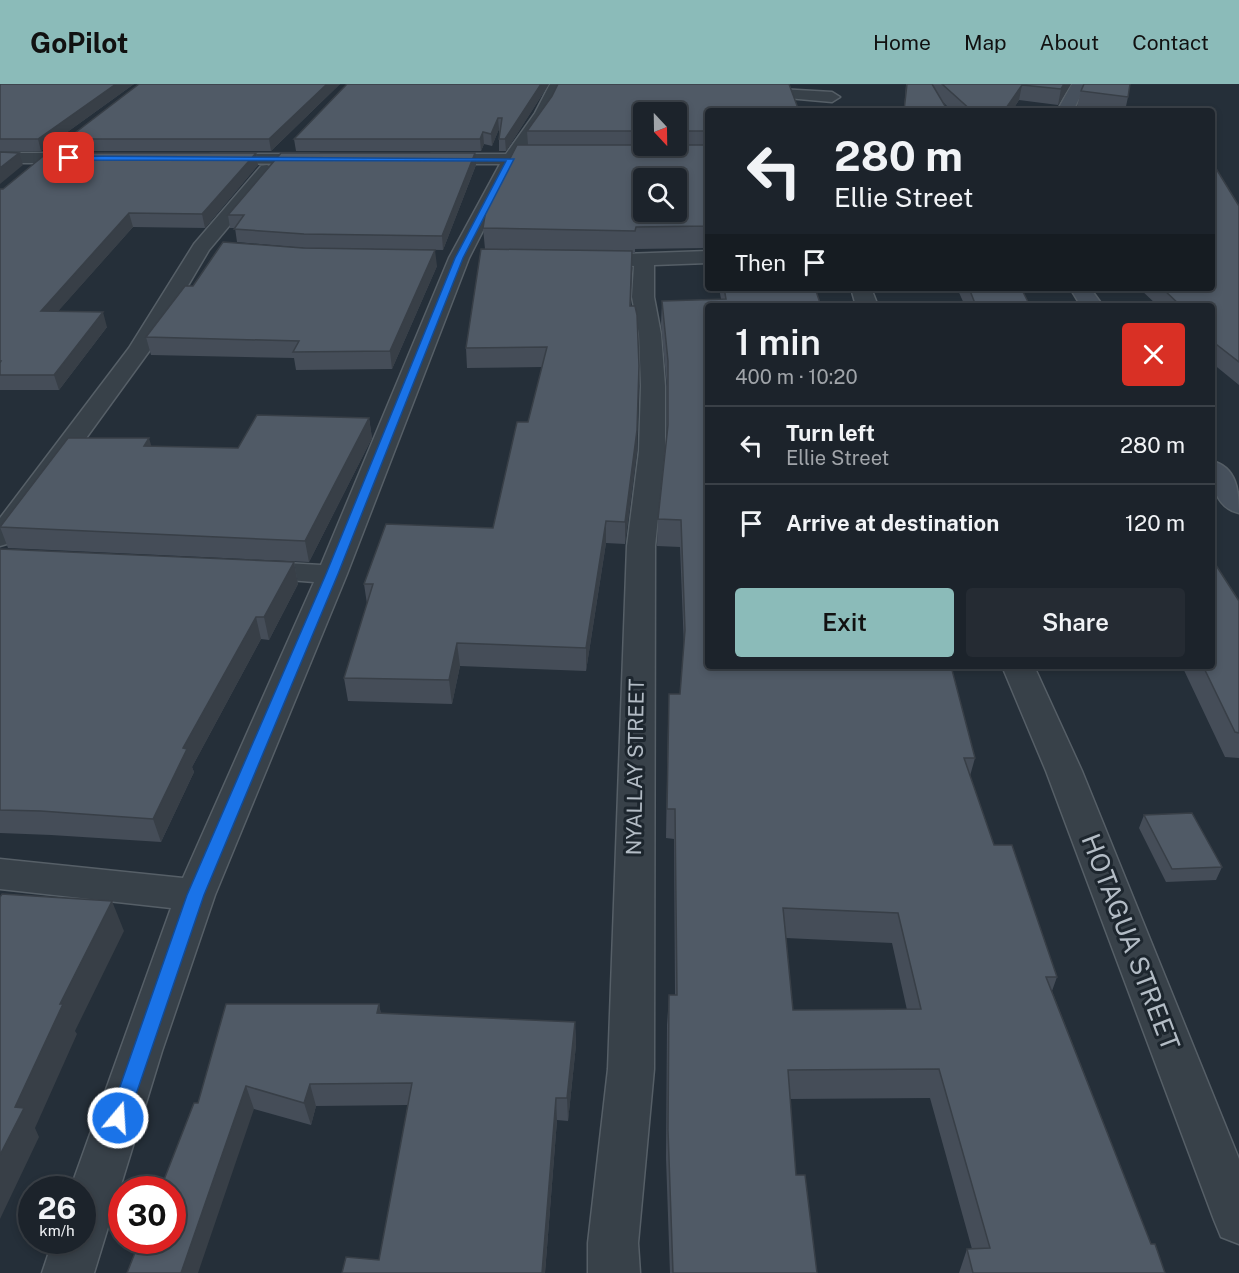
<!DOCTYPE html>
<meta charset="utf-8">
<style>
body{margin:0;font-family:"Public Sans",sans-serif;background:#252b33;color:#f1f3f6;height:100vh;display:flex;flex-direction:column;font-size:22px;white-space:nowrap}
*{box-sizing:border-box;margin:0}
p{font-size:20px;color:#a0a4a9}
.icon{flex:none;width:33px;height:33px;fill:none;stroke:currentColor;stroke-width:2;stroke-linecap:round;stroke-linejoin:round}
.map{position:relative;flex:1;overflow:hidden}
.drawer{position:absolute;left:705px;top:219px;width:510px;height:366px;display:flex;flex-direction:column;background:#1c232b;border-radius:6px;box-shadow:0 3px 9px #0003,0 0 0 2px #3a4047}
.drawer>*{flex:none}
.banner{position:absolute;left:705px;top:24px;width:510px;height:183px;border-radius:6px;box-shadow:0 3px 9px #0003,0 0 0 2px #3a4047;background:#1c232b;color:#f1f3f6;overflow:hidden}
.needle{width:39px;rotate:158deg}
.buttons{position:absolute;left:633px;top:18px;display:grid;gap:12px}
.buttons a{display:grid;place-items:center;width:54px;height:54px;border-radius:6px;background:#1c232b;box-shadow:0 3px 9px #0003,0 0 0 2px #3a4047;font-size:30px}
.speed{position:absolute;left:18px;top:1092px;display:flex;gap:12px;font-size:30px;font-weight:700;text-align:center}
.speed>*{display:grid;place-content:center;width:78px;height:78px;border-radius:50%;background:#1c232b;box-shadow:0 3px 9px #0003,0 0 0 2px #3a4047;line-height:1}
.speed small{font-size:15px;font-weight:400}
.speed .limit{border:9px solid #d22;background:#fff;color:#111}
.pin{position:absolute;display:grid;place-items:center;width:51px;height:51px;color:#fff;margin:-26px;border-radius:12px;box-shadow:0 3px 9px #0006}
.me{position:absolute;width:66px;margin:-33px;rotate:18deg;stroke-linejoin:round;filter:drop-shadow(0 0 4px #0008)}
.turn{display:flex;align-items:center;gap:21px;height:126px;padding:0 30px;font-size:27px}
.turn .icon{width:78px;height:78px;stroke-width:2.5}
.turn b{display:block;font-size:42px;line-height:51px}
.then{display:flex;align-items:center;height:57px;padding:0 30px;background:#0003;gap:12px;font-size:22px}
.round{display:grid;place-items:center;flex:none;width:63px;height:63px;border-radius:6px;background:#252b33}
.head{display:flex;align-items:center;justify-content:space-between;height:102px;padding:0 30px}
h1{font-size:36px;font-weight:600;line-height:45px}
.button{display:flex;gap:12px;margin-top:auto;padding:12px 30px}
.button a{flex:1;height:69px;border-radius:6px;background:#8bbbb9;color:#111;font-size:24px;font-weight:600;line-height:69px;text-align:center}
.button a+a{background:#252b33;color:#f1f3f6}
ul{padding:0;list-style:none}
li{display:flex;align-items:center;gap:18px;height:78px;padding:0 30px;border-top:2px solid #3a4047}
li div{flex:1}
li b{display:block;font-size:22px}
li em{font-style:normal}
header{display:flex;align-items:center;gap:36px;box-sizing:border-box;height:84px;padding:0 30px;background:#8bbbb9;color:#111}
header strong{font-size:28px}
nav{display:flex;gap:33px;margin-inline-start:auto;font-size:21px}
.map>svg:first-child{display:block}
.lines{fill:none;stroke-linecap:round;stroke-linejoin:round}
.street-casing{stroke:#565f67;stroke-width:3}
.secondary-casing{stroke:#565f67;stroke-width:3}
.street{fill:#384149;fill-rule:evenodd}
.secondary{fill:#46505c;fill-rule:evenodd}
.wall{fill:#454d58;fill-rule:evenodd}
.shaded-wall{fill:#383f47}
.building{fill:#505a66;stroke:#383f47;stroke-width:1.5;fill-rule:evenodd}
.route{fill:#1a73e8;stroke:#114b97;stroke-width:1.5}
.labels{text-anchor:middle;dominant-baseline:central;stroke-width:6;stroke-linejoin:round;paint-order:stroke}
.street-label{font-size:21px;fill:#b3bcc5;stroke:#1d262e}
.near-street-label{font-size:26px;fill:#b3bcc5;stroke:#1d262e}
</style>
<header>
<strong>GoPilot</strong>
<nav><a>Home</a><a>Map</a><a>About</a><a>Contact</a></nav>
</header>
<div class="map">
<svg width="1239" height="1189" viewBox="0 0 1239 1189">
<rect width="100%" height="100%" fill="#252f39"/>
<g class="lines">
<defs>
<path id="street" d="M550 0H564L551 29 523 70 535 71 537 75 529 80H517L469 174 347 490 215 811 162 967 94 1189H42L53 1156H82V1106H70L171 824 0 805V775L183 794 314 498 240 492 235 486 240 480 250 477 321 481 449 174 500 80H431L423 75 431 70H506L535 29Z
M747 3 832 8 840 13 832 18 742 10 740 7 742 4Z
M0 69H85L93 74 85 79H0Z
M212 70H319L327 75 319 80 206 79 204 75 206 71Z
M267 81 276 86 209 166 150 266 10 459 0 462V434L129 264 194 160 261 82Z
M708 167V179L654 181V213L661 250 665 302V367L655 462 654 985 638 1159 640 1189H588V1159L608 985 627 462 639 367 641 302 639 250 632 213 634 182 616 180 613 176 616 172 623 170Z
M851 204H871L878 222H856Z
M1002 582H1034L1082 687 1239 1075V1160L1221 1153 1214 1136 1046 687Z"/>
<path id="secondary" d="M1072 0H1086L1073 27H1057Z
M1070 204H1090L1103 222H1081Z
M1212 377C1237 383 1239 408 1239 429 1214 423 1212 399 1212 377Z"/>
</defs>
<use href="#street" class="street-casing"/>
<use href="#secondary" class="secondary-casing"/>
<use href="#street" class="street"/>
<use href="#secondary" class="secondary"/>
</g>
<path class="wall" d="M0 0H134L41 67H0Z
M139 0H340L271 67H71L67 55Z
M347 0H549L506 67H499V45L492 62 484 60 481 67H296L294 55Z
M906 0H1071L1058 21 1019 16 1012 27H952L943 18 948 27H904Z
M1081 7 1128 13 1125 27H1111L1077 23Z
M552 12 708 27V164L635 165V169H632L631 222 637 367 625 460 606 459 586 587 460 582 452 620 348 617 344 594 367 520 364 500 493 444 528 338 542 283 467 284 466 264 485 165 483 144 528 61 527 47ZM644 28H676V62H644Z
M256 69 258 81 205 144 133 143 58 227 107 243 59 306H0V105Z
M476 81 443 166 306 164 237 158 235 144H230L228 131Z
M1239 122V301L1212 279V222H1158L1139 204H1212Z
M437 182 392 285 296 286 294 274 151 271 146 253 193 202Z
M719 204H809L708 222 975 674 970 692 994 761 1057 893 1052 907 1151 1160 1165 1189H959L967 1165H972L930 1014 790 1015 796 1091 817 1189H670L666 1074 667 941 669 911H675L674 755 666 754 668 639 680 610 684 564 680 463 657 462 658 435 667 348V302L661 240 662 217 721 215ZM786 854 892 859 907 926H793Z
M957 204H1021L1030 222H965Z
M369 334 372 354 309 478 8 464 0 443 151 362 238 364Z
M0 465 294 478 298 500 269 556 261 555 192 683 194 688 161 758 51 751 0 749Z
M1239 517V674L1225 673 1182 582H1212Z
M1144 731 1222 783 1216 796 1166 798 1139 744Z
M379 920 381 930 575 938 576 961 568 1037 557 1036 545 1189H342L379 1176 408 1021 316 1022 311 1041 254 1025 198 1019Z"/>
<path class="shaded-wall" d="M116 0H134L41 67 38 55Z
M327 0H340L271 67 269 55Z
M541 0H549L506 67 505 55Z
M1064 0H1071L1058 21 1061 5Z
M1022 1 1019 16 1012 27H1004Z
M498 34 499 45 492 62 491 50Z
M483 48 484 60 481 67 480 55Z
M19 69 23 81 0 100V84Z
M256 69 258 81 205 144 202 130Z
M475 69 476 81 443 166 442 152Z
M129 129 133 143 45 242 41 227Z
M435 166 437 182 392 285 390 267Z
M103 228 107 243 59 306 54 291Z
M639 302 637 367 625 460V438Z
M369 334 372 354 309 478 305 457Z
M149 354 155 374 144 362Z
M606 437V459L586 587V564Z
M294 478 298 500 269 556 264 533Z
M256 533 261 555 192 683 194 688 161 758 153 735 183 664Z
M457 559 460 582 452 620 449 596Z
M112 817 124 847 75 947 77 950 35 1044 39 1053 0 1135V1071L15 1023 60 920Z
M379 920 383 943 377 929Z
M575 938 576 961 568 1037 567 1014Z
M310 1000 316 1022 311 1041 304 1019Z
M246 1002 254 1025 198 1189H181Z
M556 1014 557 1036 545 1189H542Z"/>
<path class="building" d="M0 0H116L38 55H0Z
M139 0H327L269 55H67Z
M347 0H541L505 55H499L502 34H498L491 50 483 48 480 55H294Z
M558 0H789L799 27H708V47H676V28H644V47H527L552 12Z
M907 0H932L948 27H904Z
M942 0H1064L1061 5 1022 1 1004 27H972Z
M1084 0H1130L1128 13 1081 7Z
M517 61H708V142L636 143 635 147 483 144 487 119ZM644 94H676V128H644Z
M0 68 19 69 0 84Z
M47 69H256L202 130 129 129 41 227 103 228 54 291H0V279L1 277H0V105H3Z
M281 69H475L442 152 304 150 234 145 244 131H228Z
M1212 78 1239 122V278L1212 257V222H1181L1162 204H1212Z
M223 158 303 164 435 166 390 267 293 268 299 257 146 253 185 202H193Z
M481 165 632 167 630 222H635L637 231 639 282 637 346 625 438 606 437 586 564 457 559 449 596 344 594 373 500H364L386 440 493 444 517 338H528L547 263 466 264Z
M724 204H809V207H816L821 222H708V582H951L975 674H964L994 761H1012L1057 893H1046L1151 1160H1155L1165 1189H973L967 1165 990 1164 939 985 788 986 796 1091H805L817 1189H673L668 1046 669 911H677L675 725H667L669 610H680L685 546 681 436 658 435 668 341V277L662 217 726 215ZM783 824 898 829 921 925 793 926Z
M969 204H1021L1030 222H976Z
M257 331 369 334 305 457 0 443 68 354H149L144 362 238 364Z
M0 465 294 478 264 533H256L183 664 187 665 153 735 41 727 0 726Z
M1212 475 1239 517V649L1235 648 1203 582H1212Z
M1192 729 1222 783 1172 785 1144 731Z
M2 810 112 817 60 920H63L15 1023 24 1024 0 1071V813Z
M226 920H379L377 929 575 938 567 1014H556L542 1189H342L346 1173 379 1176 412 999 310 1000 304 1019 246 1002 181 1189H127L140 1156H172V1106H160L194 1019H198Z"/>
<path class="route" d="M69 72 514 75 463 174 338 490 204 811 128 1034 125 1040 118 1042 112 1040 109 1034 187 811 326 490 455 174 506 77 66 76Z"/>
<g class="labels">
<g class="street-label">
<text transform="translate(635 683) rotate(-89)">NYALLAY STREET</text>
</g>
<g class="near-street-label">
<text transform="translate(1131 858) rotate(69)">HOTAGUA STREET</text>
</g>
</g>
</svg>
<div class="buttons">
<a><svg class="needle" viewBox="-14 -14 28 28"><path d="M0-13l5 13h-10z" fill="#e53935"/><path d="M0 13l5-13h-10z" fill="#a0a4a9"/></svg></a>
<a><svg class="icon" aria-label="search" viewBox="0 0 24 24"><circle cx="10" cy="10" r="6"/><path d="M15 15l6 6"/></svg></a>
</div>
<div class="speed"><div>26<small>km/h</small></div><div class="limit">30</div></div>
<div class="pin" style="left:69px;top:74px;background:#d93025"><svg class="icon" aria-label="arrive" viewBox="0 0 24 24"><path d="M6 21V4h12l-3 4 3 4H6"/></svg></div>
<svg class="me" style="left:118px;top:1034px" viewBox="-20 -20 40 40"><circle r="17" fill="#1a73e8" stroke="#fff" stroke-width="3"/><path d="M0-11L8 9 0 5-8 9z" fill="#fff"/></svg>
<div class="banner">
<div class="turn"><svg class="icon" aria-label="left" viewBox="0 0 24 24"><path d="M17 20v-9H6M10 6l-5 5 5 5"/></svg><div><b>280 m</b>Ellie Street</div></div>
<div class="then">Then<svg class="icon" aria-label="arrive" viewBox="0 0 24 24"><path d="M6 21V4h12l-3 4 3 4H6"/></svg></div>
</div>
<section class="drawer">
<div class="head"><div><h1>1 min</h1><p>400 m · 10:20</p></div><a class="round" style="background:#d93025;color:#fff"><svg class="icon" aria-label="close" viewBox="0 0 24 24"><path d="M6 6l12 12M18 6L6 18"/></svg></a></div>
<ul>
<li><svg class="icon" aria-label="left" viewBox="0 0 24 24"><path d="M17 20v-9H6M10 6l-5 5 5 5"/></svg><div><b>Turn left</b><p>Ellie Street</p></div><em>280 m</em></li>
<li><svg class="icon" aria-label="arrive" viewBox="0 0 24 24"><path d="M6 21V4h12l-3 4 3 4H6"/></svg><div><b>Arrive at destination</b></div><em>120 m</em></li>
</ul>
<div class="button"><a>Exit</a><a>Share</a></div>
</section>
</div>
